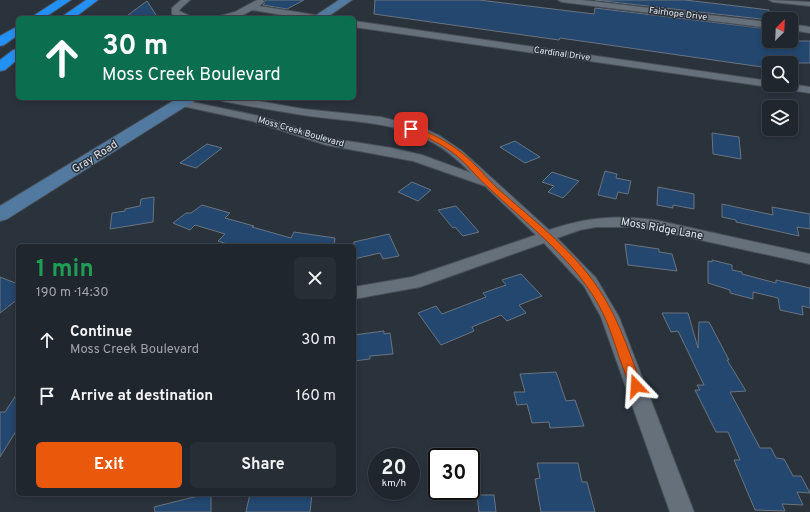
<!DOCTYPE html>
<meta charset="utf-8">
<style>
body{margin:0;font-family:Overpass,sans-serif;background:#282e35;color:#f1f3f6;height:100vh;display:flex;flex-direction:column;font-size:15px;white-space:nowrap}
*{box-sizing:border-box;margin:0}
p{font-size:13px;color:#a2a5aa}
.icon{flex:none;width:22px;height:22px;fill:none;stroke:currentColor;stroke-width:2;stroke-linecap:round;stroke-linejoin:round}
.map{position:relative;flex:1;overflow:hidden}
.sheet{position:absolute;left:16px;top:244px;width:340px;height:252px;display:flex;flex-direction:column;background:#20262d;border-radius:6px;box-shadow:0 2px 6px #0003,0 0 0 1px #3d4349}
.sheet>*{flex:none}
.hud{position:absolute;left:16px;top:16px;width:340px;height:84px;border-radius:6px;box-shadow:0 2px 6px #0003,0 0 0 1px #3d4349;background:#0b6e4f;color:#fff;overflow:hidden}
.needle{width:26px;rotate:24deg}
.fabs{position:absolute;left:762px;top:12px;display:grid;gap:8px}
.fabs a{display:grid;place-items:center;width:36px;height:36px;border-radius:6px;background:#20262d;box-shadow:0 2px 6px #0003,0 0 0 1px #3d4349;font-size:20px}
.speed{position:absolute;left:368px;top:448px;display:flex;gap:8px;font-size:20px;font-weight:700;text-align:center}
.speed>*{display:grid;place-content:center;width:52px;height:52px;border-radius:50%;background:#20262d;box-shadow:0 2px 6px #0003,0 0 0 1px #3d4349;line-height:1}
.speed small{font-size:10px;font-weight:400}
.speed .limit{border:2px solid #111;border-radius:6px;background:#fff;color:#111}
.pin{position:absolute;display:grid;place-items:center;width:34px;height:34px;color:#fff;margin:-17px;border-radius:8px;box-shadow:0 2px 6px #0006}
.me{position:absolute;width:44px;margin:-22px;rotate:340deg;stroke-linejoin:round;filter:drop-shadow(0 0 3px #0008)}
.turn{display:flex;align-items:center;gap:14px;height:84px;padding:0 20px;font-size:18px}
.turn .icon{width:52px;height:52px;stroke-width:2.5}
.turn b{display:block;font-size:28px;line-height:34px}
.round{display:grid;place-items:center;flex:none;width:42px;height:42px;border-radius:6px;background:#282e35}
.summary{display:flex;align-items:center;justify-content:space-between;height:68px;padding:0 20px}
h1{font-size:24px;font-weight:700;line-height:30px;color:#1e9e55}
.button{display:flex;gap:8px;margin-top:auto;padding:8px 20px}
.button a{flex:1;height:46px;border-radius:6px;background:#ea580c;color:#fff;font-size:16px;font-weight:700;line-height:46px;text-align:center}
.button a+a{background:#282e35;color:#f1f3f6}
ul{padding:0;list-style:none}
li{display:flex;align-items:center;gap:12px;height:56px;padding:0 20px}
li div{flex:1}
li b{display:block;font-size:15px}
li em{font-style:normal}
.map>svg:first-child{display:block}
.building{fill:#23476f;stroke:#6a747f}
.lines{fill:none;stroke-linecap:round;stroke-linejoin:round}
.street-casing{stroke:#484f58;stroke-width:2}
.secondary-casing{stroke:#484f58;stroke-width:2}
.highway-casing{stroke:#484f58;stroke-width:2}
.street{fill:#66707b;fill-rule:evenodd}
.secondary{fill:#527aa0;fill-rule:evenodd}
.highway{fill:#2390f6;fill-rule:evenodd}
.route{fill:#ea580c;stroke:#983908}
.labels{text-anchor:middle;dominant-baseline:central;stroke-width:3;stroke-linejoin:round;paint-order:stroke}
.far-street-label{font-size:9px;fill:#e2e7ee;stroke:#2a323c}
.street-label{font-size:11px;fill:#e2e7ee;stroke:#2a323c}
</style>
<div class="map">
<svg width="810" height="512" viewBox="0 0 810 512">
<rect width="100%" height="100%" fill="#2a323c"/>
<path class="building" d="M265 0H304L287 9 263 5 265 2Z
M375 0H479L594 14 595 8 769 29V41H810V63H796L798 71 791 70V63H769V68L560 38 559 40 374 14Z
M595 0H685L745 7 769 10V20Z
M147 1 158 18H124Z
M712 133 739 137 741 159 713 154Z
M515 141 540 157 525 163 500 147Z
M207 144 222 148 196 168 180 163Z
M605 171 617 174 616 178 631 181 628 194 618 192 616 199 598 195Z
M552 172 579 181 563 198 548 192 554 186 542 182Z
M412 182 431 190 418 201 398 192Z
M658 187 694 194V209L673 205V208L657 205Z
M154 197 153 222 110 229 112 213 125 211V209L140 206 141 199Z
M722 204 773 215 772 207 810 214V229L797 227 799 236 736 222V220L722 217Z
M202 205 230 213 225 218 254 226 252 227 291 238 294 232 335 238 334 246H233L218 241 225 234 195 225 190 230 173 223 186 213H191Z
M456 206 479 232 463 236 455 227 453 228 438 210Z
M389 234 399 256 383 259 380 253 354 259V242Z
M625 244 659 249V252L672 254 677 271 628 265Z
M712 260 732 265V270L742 272V274L776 283V280L810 288V308L802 306 803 315 780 310 778 298 753 292V299L730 293V290L708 283V261L712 262Z
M521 274 542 296 519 305 526 313 507 321 501 315 472 327 474 331 441 345 418 313 436 306 442 314 486 297 483 293 506 285 502 280Z
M0 277 18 284V299L0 313Z
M662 313H688L698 348 699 322H709L729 360H727L746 391 730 392 760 448H771L776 458 784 459 793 476H801L810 493 797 492 803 505 782 504 785 511 755 510 734 460H740L728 432H716L695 390H700L697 385H704L678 331 671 332Z
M384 331V334L390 333 393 354 370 356V359L354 361V335Z
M556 372 566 401 575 400 584 426 550 428 549 422 532 423 527 404 517 405 514 392H525L520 374Z
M18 392V428L0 457V412H5Z
M537 463H578L582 482H587L595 512H541L535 479 540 478Z
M206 494H211V512H155L154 507Z
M250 494H312L310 512H246Z
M477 495H494L496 512H479Z"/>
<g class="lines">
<defs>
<path id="street" d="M181 0H190L180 9 179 11 194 18H178L172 14V8Z
M257 0H263L264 2 259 6 315 15 319 18H300L252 10 241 16 233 18H219L220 16 235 12Z
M558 0H582L769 22V28L562 2Z
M769 0 810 2V6L773 2Z
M354 21 769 81V85L791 84 810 87V93L354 27Z
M791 24 810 27V33L791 30Z
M217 98H241L303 109 381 117 423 128 440 136 462 151 549 230C588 217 614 215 655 220L810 254V264L655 230 635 227H596L580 230 557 238 596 278 619 317 694 512H670L601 317 584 286 544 243 420 287 354 299V287L412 277 536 235 485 186 413 161 326 145 252 121 182 106 176 103 182 100 259 116 328 138 392 148 422 155 471 173C459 161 446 149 430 141 391 120 346 122 303 115 276 111 249 106 222 101Z"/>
<path id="secondary" d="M339 0H352L326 18H312Z
M178 98H197L194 101 7 219 0 221V206Z"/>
<path id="highway" d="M58 0H71L44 18H30Z
M86 0H98L74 18H60Z
M18 26V35L4 45 0 46V36Z
M18 49V59L5 70 0 71V60L13 50Z"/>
</defs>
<use href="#street" class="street-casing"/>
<use href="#secondary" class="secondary-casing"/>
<use href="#highway" class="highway-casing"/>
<use href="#street" class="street"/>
<use href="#secondary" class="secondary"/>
<use href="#highway" class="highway"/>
</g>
<path class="route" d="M411 127C428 131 444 140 458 150 473 161 484 175 497 188 535 222 579 254 605 299 621 326 631 357 642 386L640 389 636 391 632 389C618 361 613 329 597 302 571 257 526 223 489 188 476 177 466 162 452 152 439 143 424 135 409 131L408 129Z"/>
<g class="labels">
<g class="far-street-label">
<text transform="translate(678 14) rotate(7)">Fairhope Drive</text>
<text transform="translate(562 54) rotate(8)">Cardinal Drive</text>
<text transform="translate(301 132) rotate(16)">Moss Creek Boulevard</text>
</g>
<g class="street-label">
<text transform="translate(95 157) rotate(-32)">Gray Road</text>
<text transform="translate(662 229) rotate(10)">Moss Ridge Lane</text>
</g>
</g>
</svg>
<div class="fabs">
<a><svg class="needle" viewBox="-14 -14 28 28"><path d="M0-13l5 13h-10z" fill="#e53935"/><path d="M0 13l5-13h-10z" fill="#a2a5aa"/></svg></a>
<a><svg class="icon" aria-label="search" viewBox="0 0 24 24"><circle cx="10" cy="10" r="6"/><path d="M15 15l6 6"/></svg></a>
<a><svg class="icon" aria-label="layers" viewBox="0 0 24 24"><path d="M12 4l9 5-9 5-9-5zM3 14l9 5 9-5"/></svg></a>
</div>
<div class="speed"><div>20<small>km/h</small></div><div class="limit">30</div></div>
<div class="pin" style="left:411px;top:129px;background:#d93025"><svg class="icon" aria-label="arrive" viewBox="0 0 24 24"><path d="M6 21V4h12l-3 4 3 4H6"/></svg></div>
<svg class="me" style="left:636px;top:386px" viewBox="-20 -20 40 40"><path d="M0-17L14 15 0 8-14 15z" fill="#ea580c" stroke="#fff" stroke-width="4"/></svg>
<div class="hud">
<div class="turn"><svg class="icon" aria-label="ahead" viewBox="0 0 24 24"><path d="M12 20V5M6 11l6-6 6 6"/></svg><div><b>30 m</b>Moss Creek Boulevard</div></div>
</div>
<section class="sheet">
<div class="summary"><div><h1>1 min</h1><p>190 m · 14:30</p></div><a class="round"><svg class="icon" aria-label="close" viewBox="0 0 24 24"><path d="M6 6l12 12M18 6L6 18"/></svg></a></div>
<ul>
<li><svg class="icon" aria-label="ahead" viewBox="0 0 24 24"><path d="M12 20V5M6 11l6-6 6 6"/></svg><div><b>Continue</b><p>Moss Creek Boulevard</p></div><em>30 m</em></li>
<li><svg class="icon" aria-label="arrive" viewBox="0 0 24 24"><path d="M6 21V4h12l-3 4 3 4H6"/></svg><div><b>Arrive at destination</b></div><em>160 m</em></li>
</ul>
<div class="button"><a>Exit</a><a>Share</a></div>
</section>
</div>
